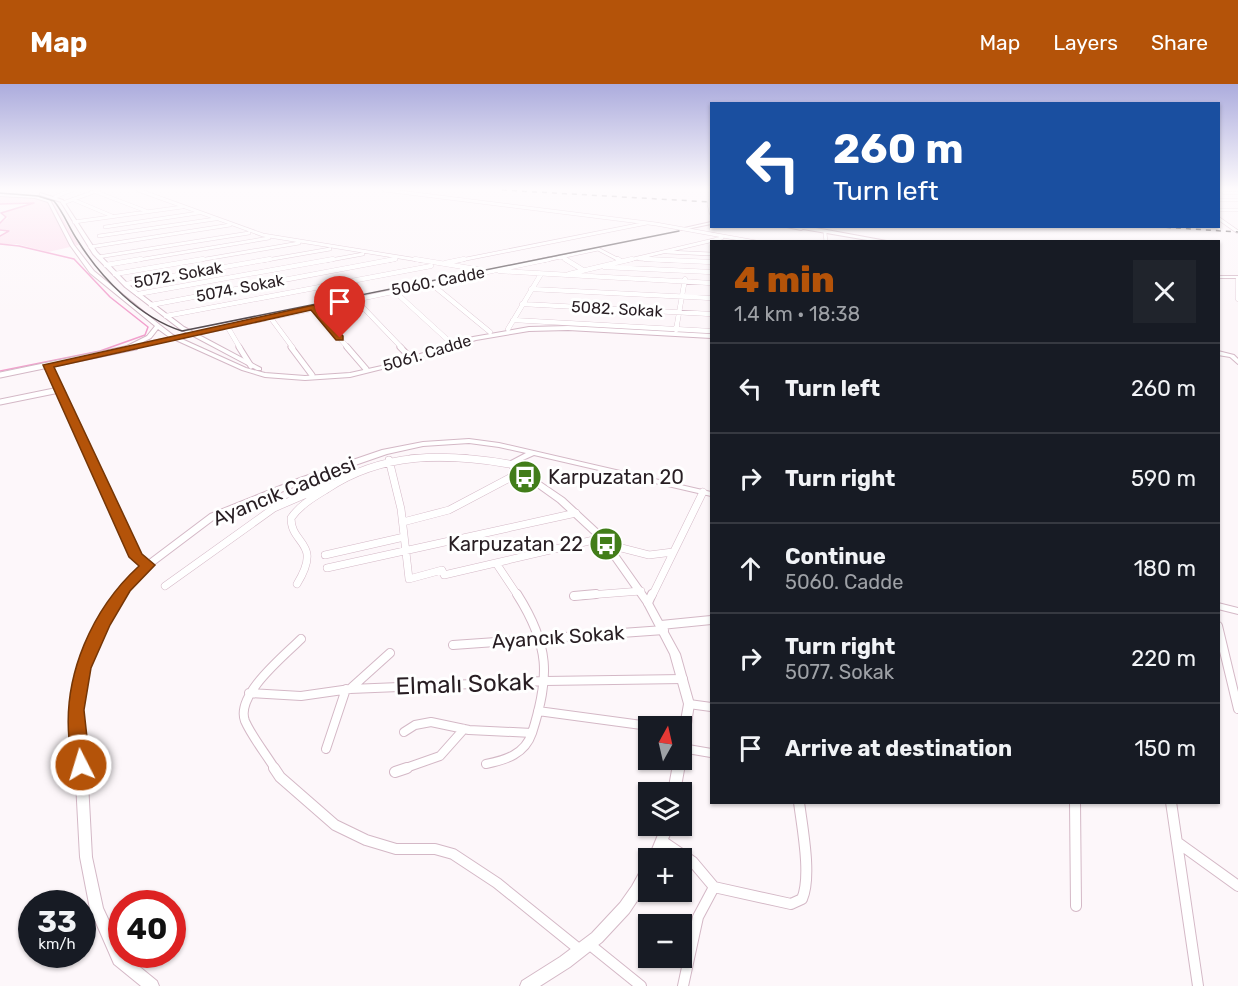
<!DOCTYPE html>
<meta charset="utf-8">
<style>
body{margin:0;font-family:Rubik,sans-serif;background:#20242c;color:#f1f3f6;height:100vh;display:flex;flex-direction:column;font-size:22px;white-space:nowrap}
*{box-sizing:border-box;margin:0}
p{font-size:20px;color:#9ea1a6}
.icon{flex:none;width:33px;height:33px;fill:none;stroke:currentColor;stroke-width:2;stroke-linecap:round;stroke-linejoin:round}
.map{position:relative;flex:1;overflow:hidden}
.drawer{position:absolute;left:710px;top:156px;width:510px;height:564px;display:flex;flex-direction:column;background:#171b24;border-radius:0px;box-shadow:0 2px 4px #0004}
.drawer>*{flex:none}
.guide{position:absolute;left:710px;top:18px;width:510px;height:126px;border-radius:0px;box-shadow:0 2px 4px #0004;background:#1a4fa0;color:#fff;overflow:hidden}
.needle{width:39px;rotate:8deg}
.tools{position:absolute;left:638px;top:632px;display:grid;gap:12px}
.tools a{display:grid;place-items:center;width:54px;height:54px;border-radius:0px;background:#171b24;box-shadow:0 2px 4px #0004;font-size:30px}
.speed{position:absolute;left:18px;top:806px;display:flex;gap:12px;font-size:30px;font-weight:700;text-align:center}
.speed>*{display:grid;place-content:center;width:78px;height:78px;border-radius:50%;background:#171b24;box-shadow:0 2px 4px #0004;line-height:1}
.speed small{font-size:15px;font-weight:400}
.speed .limit{border:9px solid #d22;background:#fff;color:#111}
.pin{position:absolute;display:grid;place-items:center;width:51px;height:51px;color:#fff;margin:-62px -26px;border-radius:50% 50% 50% 0;rotate:-45deg;box-shadow:0 0 6px #0007}
.pin .icon{rotate:45deg}
.me{position:absolute;width:66px;margin:-33px;rotate:355deg;stroke-linejoin:round;filter:drop-shadow(0 0 4px #0008)}
.turn{display:flex;align-items:center;gap:21px;height:126px;padding:0 24px;font-size:27px}
.turn .icon{width:78px;height:78px;stroke-width:2.5}
.turn b{display:block;font-size:42px;line-height:51px}
.round{display:grid;place-items:center;flex:none;width:63px;height:63px;border-radius:0px;background:#20242c}
.overview{display:flex;align-items:center;justify-content:space-between;height:102px;padding:0 24px}
h1{font-size:36px;font-weight:800;line-height:45px;color:#b45309}
ul{padding:0;list-style:none}
li{display:flex;align-items:center;gap:18px;height:90px;padding:0 24px;border-top:2px solid #363941}
li div{flex:1}
li b{display:block;font-size:22px}
li em{font-style:normal}
header{display:flex;align-items:center;gap:36px;box-sizing:border-box;height:84px;padding:0 30px;background:#b45309;color:#fff}
header strong{font-size:28px}
nav{display:flex;gap:33px;margin-inline-start:auto;font-size:21px}
.map>svg:first-child{display:block}
.green{fill:#fde0ee}
.lines{fill:none;stroke-linecap:round;stroke-linejoin:round}
.stream{stroke:#f2a0cd;stroke-width:1.5}
.minor-far5-casing{stroke:#d4b8c6;stroke-width:4}
.minor-far4-casing{stroke:#d4b8c6;stroke-width:5}
.minor-far3-casing{stroke:#d4b8c6;stroke-width:7}
.minor-far2-casing{stroke:#d4b8c6;stroke-width:8}
.minor-far1-casing{stroke:#d4b8c6;stroke-width:10}
.minor-casing{stroke:#d4b8c6;stroke-width:12}
.tertiary-casing{stroke:#d4b8c6;stroke-width:2}
.minor-far5{stroke:#fff;stroke-width:3}
.minor-far4{stroke:#fff;stroke-width:4.5}
.minor-far3{stroke:#fff;stroke-width:5}
.minor-far2{stroke:#fff;stroke-width:7}
.minor-far1{stroke:#fff;stroke-width:8}
.minor{stroke:#fff;stroke-width:10}
.tertiary{fill:#fff;fill-rule:evenodd}
.tram{stroke:#554c51;stroke-width:1.5}
.rail{stroke:#554c51;stroke-width:1.5;stroke-dasharray:5 5;stroke-linecap:butt}
.minor-bridge-casing{stroke:#d4b8c6;stroke-width:4;stroke-linecap:butt}
.minor-bridge{stroke:#fff;stroke-width:3}
.route{fill:#b45309;stroke:#753606;stroke-width:1.5}
.labels{text-anchor:middle;dominant-baseline:central;stroke-width:6;stroke-linejoin:round;paint-order:stroke}
.far-street-label{font-size:16px;fill:#281e23;stroke:#fff}
.poi-label{font-size:20px;fill:#281e23;stroke:#fff;text-anchor:start}
.street-label{font-size:20px;fill:#281e23;stroke:#fff}
.near-street-label{font-size:24px;fill:#281e23;stroke:#fff}
</style>
<header>
<strong>Map</strong>
<nav><a>Map</a><a>Layers</a><a>Share</a></nav>
</header>
<div class="map">
<svg width="1238" height="902" viewBox="0 0 1238 902">
<rect width="100%" height="100%" fill="#fdf7fa"/>
<path class="green" d="M0 110 32 112 52 117 79 161 48 168 17 160H0V153L11 147 0 145V139L8 134 2 129 36 119H0Z"/>
<g class="lines">
<path class="stream" d="M0 120 34 119 1 129 6 133 0 139
M0 146 9 147 0 152
M0 160 19 162 74 175 110 213 148 243 145 251 100 267 0 287"/>
<defs>
<path id="minor-far5" d="M138 106 263 151 424 177
M384 106 656 140 756 158
M96 108 146 127
M1224 109H1238
M55 113 72 106
M74 116 112 132
M1218 116H1238
M63 119 99 106
M709 120 711 129
M1218 126H1238
M1218 134 1238 148
M74 138 182 123
M105 143 198 129
M825 149 826 158
M99 152 215 135
M90 163 230 141
M667 168 711 170
M560 172 568 177
M98 173 249 149
M639 175 681 177
M132 177 269 154
M194 177 299 159
M261 177 330 165
M325 177 363 170
M387 177 396 175
M456 177 647 139
M542 177 598 165 621 177
M625 177 722 154"/>
<path id="minor-far4" d="M415 175 482 186
M565 175 583 186
M618 175 621 177
M645 175 711 178
M445 179 464 175
M106 181 141 175
M604 183 711 188
M499 187 711 199
M115 190 203 175
M569 190 632 175
M1238 195V215
M429 198 490 248
M126 200 270 175
M531 205 711 214
M393 206 450 258
M138 210 333 175
M354 214 402 264
M522 220 711 230
M151 221 395 175
M313 223 348 264
M166 232 431 182
M270 233 293 264
M513 236 711 247
M227 242 240 264
M508 245 541 190
M676 246 685 195
M127 264 549 175"/>
<path id="minor-far3" d="M239 263 251 282
M291 263 312 291
M347 263 366 285
M400 263 409 272
M48 281 91 374
M0 291 135 263
M0 318 59 306
M411 374H467"/>
<path id="minor-far2" d="M90 372 136 473 148 481
M389 376 401 425 409 495 442 486 444 491 602 454
M403 438 449 426 519 389
M606 460 649 471 673 468
M325 471 404 453
M496 479 518 512
M327 484 576 429
M297 500C323 457 291 462 291 434 300 421 314 413 327 405 382 368 445 369 509 380
M165 502 274 424 325 402
M576 512 641 507
M652 512 703 408"/>
<path id="minor-far1" d="M574 512 596 510
M648 519 652 510
M661 541 711 536
M1218 542 1238 625
M453 561 664 546
M350 605 390 569
M249 609 301 612 350 605 545 597 683 595
M689 620 711 623
M538 627 649 642
M404 648 415 641 431 638 469 646 532 649C550 592 550 562 517 510
M682 664 711 669
M326 665 346 605
M486 680C506 676 525 670 532 649
M275 685C266 670 252 653 245 637 235 611 284 572 301 555
M403 685 440 672 464 645"/>
<path id="minor" d="M274 684 280 693 335 741 366 756 396 765H435L453 770 497 799 580 866
M395 688 407 684
M1075 718 1076 822
M1171 718 1198 902
M662 757 693 778 714 803
M1177 758 1238 802
M589 860 641 902
M683 902 698 833 714 803 791 820 802 815C812 792 802 743 799 718"/>
<path id="tertiary" d="M40 109 63 116 97 168 129 201 184 243 261 284V286H257L180 245 125 203 93 170 61 118 40 111Z
M0 110 35 112 50 116 74 161 94 187 160 241 173 251 246 284 265 289 305 292 350 289 386 281 473 253 529 243 568 242 711 250V254L568 246 529 247 476 256 390 283 350 293 305 296 265 293 242 286 169 253 158 245 151 254 127 266 124 264 125 263 147 252 155 242 90 189 70 161 48 118 35 114 0 112Z
M711 138V140L682 146 680 145Z
M782 142H805L892 158H879L803 145 801 146Z
M1218 192H1238V194H1218Z
M1218 267 1234 271 1238 275V280L1230 273 1218 271Z
M469 355 499 359 711 408V412L534 371 514 380 564 414 605 452 651 517 680 570 694 620 687 667 685 670 683 671 686 675 680 708H668L674 675H681V642H680L684 620 670 570 644 520 599 456 558 418 505 380 526 369 499 363 469 359 423 362 387 370 306 398 216 434 151 483 127 505 107 541 88 584 80 626 86 661 92 773 103 824 122 865V870H124L157 897 159 902H141L114 880 90 825 80 773 74 661 70 626 78 584 97 541 121 501 145 479 210 430 300 394 382 366 423 358Z
M1218 519 1238 524V530L1218 525Z
M662 741H674L660 774 648 775Z
M648 780V799L641 811 629 829 602 858 570 883 540 902H520L522 897 560 873 592 849 620 819 632 802 643 782Z"/>
</defs>
<use href="#minor-far5" class="minor-far5-casing"/>
<use href="#minor-far4" class="minor-far4-casing"/>
<use href="#minor-far3" class="minor-far3-casing"/>
<use href="#minor-far2" class="minor-far2-casing"/>
<use href="#minor-far1" class="minor-far1-casing"/>
<use href="#minor" class="minor-casing"/>
<use href="#tertiary" class="tertiary-casing"/>
<use href="#minor-far5" class="minor-far5"/>
<use href="#minor-far4" class="minor-far4"/>
<use href="#minor-far3" class="minor-far3"/>
<use href="#minor-far2" class="minor-far2"/>
<use href="#minor-far1" class="minor-far1"/>
<use href="#minor" class="minor"/>
<use href="#tertiary" class="tertiary"/>
<path class="tram" d="M0 109 38 112 54 117C64 129 69 144 78 157 101 194 140 234 182 247L679 147"/>
<path class="rail" d="M502 106 711 118
M1146 142 1238 148"/>
<defs>
<path id="minor-bridge" d="M709 120 710 116"/>
</defs>
<use href="#minor-bridge" class="minor-bridge-casing"/>
<use href="#minor-bridge" class="minor-bridge"/>
</g>
<linearGradient id="sky" x2="0" y2="1"><stop stop-color="#acacdd"/><stop offset="0.45" stop-color="#fefbfd"/><stop offset="1" stop-color="#fefbfd" stop-opacity="0"/></linearGradient>
<rect width="1238" height="233" fill="url(#sky)"/>
<path class="route" d="M314 221 343 252V256H336L311 226 54 283 142 470 155 481 130 507 110 541 91 584 84 626 90 681 88 687 81 689 74 687C70 677 70 666 69 655 63 591 92 525 139 482L129 473 43 281Z"/>
<defs>
<symbol id="bus-disc" viewBox="-11 -11 22 22"><circle r="9.5" fill="#427d19" stroke="#fff"/><path d="M-5-6H5V4H4V6H2V4H-2V6H-4V4H-5ZM-3.5-4V0h7V-4ZM-3.5 1.2v1.5H-2V1.2ZM2 1.2v1.5H3.5V1.2Z" fill="#fff"/></symbol>
</defs>
<g fill-rule="evenodd">
<use href="#bus-disc" x="506" y="374" width="38" height="38"/>
<use href="#bus-disc" x="587" y="441" width="38" height="38"/>
</g>
<g class="labels">
<g class="far-street-label">
<text transform="translate(178 191) rotate(-10)">5072. Sokak</text>
<text transform="translate(438 197) rotate(-11)">5060. Cadde</text>
<text transform="translate(240 204) rotate(-11)">5074. Sokak</text>
<text transform="translate(617 225) rotate(3)">5082. Sokak</text>
<text transform="translate(427 269) rotate(-17)">5061. Cadde</text>
</g>
<g class="poi-label">
<text x="548" y="393">Karpuzatan 20</text>
<text x="583" y="460" text-anchor="end">Karpuzatan 22</text>
</g>
<g class="street-label">
<text transform="translate(284 407) rotate(-22)">Ayancık Caddesi</text>
<text transform="translate(558 553) rotate(-4)">Ayancık Sokak</text>
</g>
<g class="near-street-label">
<text transform="translate(465 600) rotate(-2)">Elmalı Sokak</text>
</g>
</g>
</svg>
<div class="tools">
<a><svg class="needle" viewBox="-14 -14 28 28"><path d="M0-13l5 13h-10z" fill="#e53935"/><path d="M0 13l5-13h-10z" fill="#9ea1a6"/></svg></a>
<a><svg class="icon" aria-label="layers" viewBox="0 0 24 24"><path d="M12 4l9 5-9 5-9-5zM3 14l9 5 9-5"/></svg></a>
<a>+</a>
<a>−</a>
</div>
<div class="speed"><div>33<small>km/h</small></div><div class="limit">40</div></div>
<div class="pin" style="left:340px;top:254px;background:#d93025"><svg class="icon" aria-label="arrive" viewBox="0 0 24 24"><path d="M6 21V4h12l-3 4 3 4H6"/></svg></div>
<svg class="me" style="left:81px;top:681px" viewBox="-20 -20 40 40"><circle r="17" fill="#b45309" stroke="#fff" stroke-width="3"/><path d="M0-11L8 9 0 5-8 9z" fill="#fff"/></svg>
<div class="guide">
<div class="turn"><svg class="icon" aria-label="left" viewBox="0 0 24 24"><path d="M17 20v-9H6M10 6l-5 5 5 5"/></svg><div><b>260 m</b>Turn left</div></div>
</div>
<section class="drawer">
<div class="overview"><div><h1>4 min</h1><p>1.4 km · 18:38</p></div><a class="round"><svg class="icon" aria-label="close" viewBox="0 0 24 24"><path d="M6 6l12 12M18 6L6 18"/></svg></a></div>
<ul>
<li><svg class="icon" aria-label="left" viewBox="0 0 24 24"><path d="M17 20v-9H6M10 6l-5 5 5 5"/></svg><div><b>Turn left</b></div><em>260 m</em></li>
<li><svg class="icon" aria-label="right" viewBox="0 0 24 24"><path d="M7 20v-9h11M14 6l5 5-5 5"/></svg><div><b>Turn right</b></div><em>590 m</em></li>
<li><svg class="icon" aria-label="ahead" viewBox="0 0 24 24"><path d="M12 20V5M6 11l6-6 6 6"/></svg><div><b>Continue</b><p>5060. Cadde</p></div><em>180 m</em></li>
<li><svg class="icon" aria-label="right" viewBox="0 0 24 24"><path d="M7 20v-9h11M14 6l5 5-5 5"/></svg><div><b>Turn right</b><p>5077. Sokak</p></div><em>220 m</em></li>
<li><svg class="icon" aria-label="arrive" viewBox="0 0 24 24"><path d="M6 21V4h12l-3 4 3 4H6"/></svg><div><b>Arrive at destination</b></div><em>150 m</em></li>
</ul>
</section>
</div>
